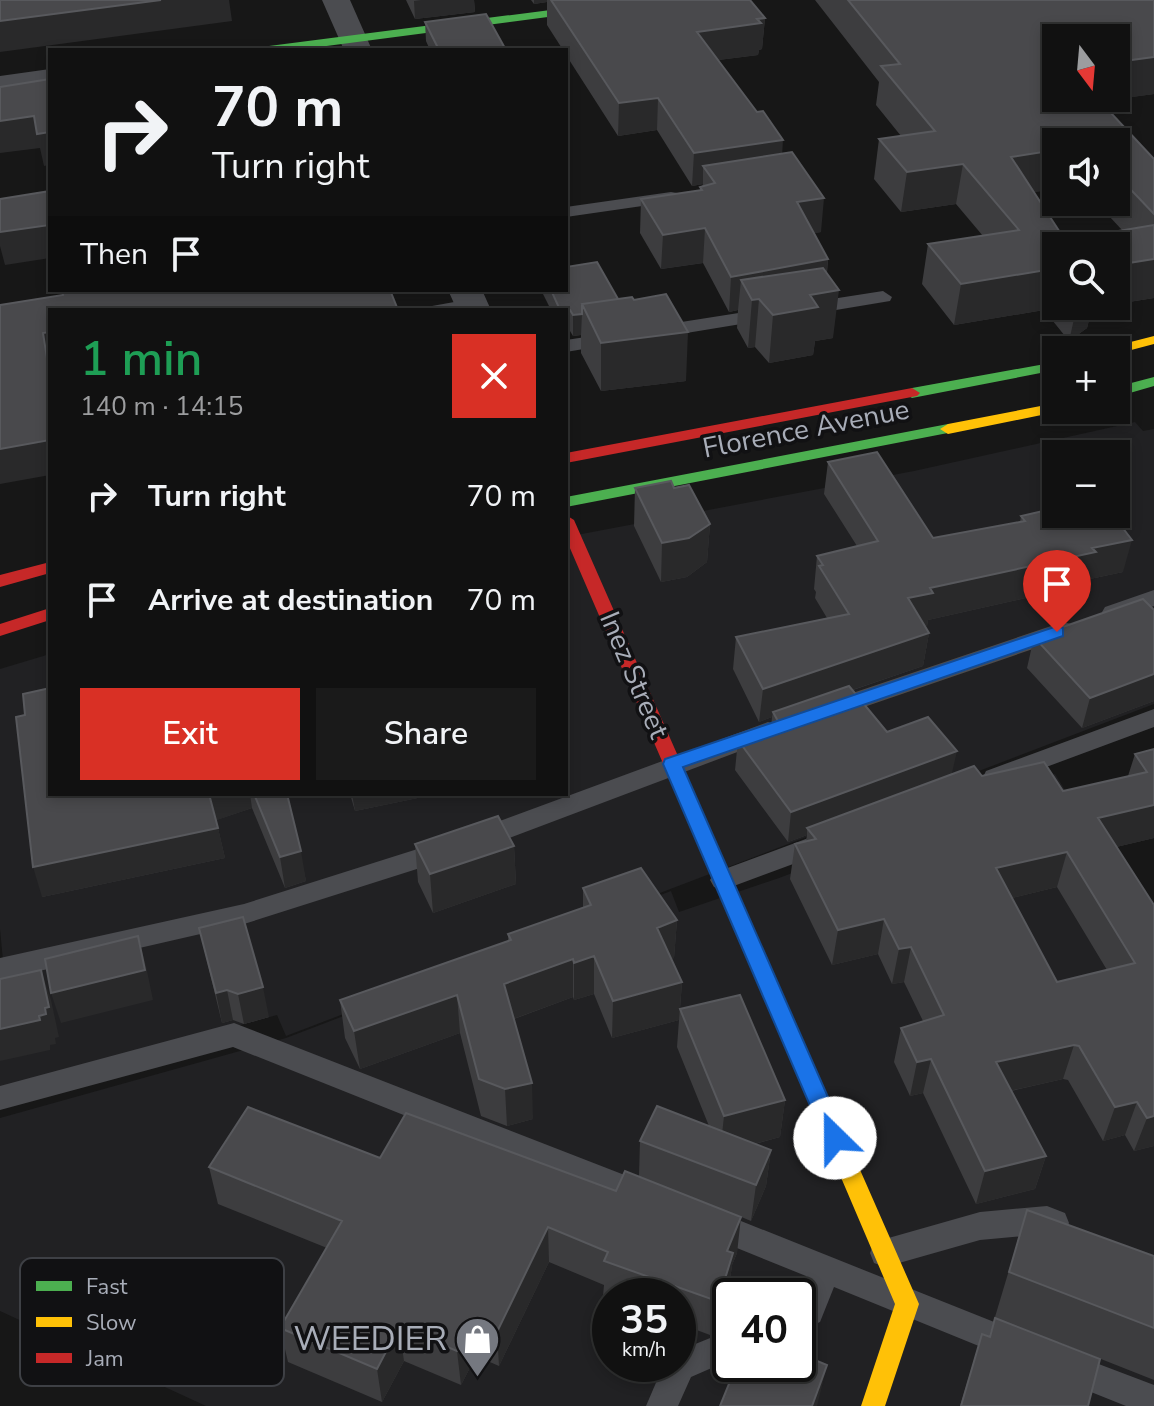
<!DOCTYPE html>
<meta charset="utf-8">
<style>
body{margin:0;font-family:"Nunito Sans",sans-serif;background:#1a1a1a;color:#f1f3f6;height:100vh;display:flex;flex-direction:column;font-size:30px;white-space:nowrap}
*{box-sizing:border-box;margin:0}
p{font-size:26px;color:#9c9d9f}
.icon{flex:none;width:44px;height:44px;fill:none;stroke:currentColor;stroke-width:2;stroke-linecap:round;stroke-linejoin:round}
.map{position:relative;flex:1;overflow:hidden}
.panel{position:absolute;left:48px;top:308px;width:520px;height:488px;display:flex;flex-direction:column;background:#111;border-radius:0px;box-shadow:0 4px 12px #0003,0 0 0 2px #303131}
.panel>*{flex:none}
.guide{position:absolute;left:48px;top:48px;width:520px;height:244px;border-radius:0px;box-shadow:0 4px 12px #0003,0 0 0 2px #303131;background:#111;color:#f1f3f6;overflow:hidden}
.needle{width:52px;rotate:164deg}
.buttons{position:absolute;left:1042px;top:24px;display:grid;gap:16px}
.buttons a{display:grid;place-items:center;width:88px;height:88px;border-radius:0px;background:#111;box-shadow:0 4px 12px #0003,0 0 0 2px #303131;font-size:40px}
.speed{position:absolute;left:592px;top:1278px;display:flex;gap:16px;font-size:40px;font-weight:700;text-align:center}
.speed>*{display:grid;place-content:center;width:104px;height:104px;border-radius:50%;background:#111;box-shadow:0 4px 12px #0003,0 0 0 2px #303131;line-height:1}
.speed small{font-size:20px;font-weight:400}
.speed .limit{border:4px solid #111;border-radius:12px;background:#fff;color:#111}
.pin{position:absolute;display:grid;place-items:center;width:68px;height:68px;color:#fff;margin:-82px -34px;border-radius:50% 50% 50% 0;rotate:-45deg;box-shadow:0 0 8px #0007}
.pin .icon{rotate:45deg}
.me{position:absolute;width:88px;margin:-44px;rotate:337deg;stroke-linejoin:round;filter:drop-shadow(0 0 6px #0008)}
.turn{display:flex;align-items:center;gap:28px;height:168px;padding:0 32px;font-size:36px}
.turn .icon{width:104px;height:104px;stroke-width:2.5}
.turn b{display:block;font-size:56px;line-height:68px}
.then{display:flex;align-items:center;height:76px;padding:0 32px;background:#0003;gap:16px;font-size:30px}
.round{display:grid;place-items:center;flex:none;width:84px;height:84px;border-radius:0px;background:#1a1a1a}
.headline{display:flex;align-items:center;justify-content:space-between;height:136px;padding:0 32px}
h1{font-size:48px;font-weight:600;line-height:60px;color:#1e9e55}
.cta{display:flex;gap:16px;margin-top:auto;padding:16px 32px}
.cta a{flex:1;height:92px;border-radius:0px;background:#d93025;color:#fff;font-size:32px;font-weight:600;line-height:92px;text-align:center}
.cta a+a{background:#1a1a1a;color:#f1f3f6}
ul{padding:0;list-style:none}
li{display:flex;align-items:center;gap:24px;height:104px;padding:0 32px}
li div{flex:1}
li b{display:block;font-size:30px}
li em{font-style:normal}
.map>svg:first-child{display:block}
.built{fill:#212123;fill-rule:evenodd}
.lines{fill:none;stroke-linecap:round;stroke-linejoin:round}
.lane{fill:#4b4c50;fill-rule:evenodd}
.street{fill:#4b4c50;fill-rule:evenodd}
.fast{fill:#4caf50;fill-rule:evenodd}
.slow{fill:#ffc107;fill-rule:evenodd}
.jam{fill:#c62828;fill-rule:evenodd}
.wall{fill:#3d3d3f;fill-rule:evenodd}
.shaded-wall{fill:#29292a}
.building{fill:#49494c;stroke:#58595d;stroke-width:2;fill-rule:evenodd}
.route{fill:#1a73e8;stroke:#114b97;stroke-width:2}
.labels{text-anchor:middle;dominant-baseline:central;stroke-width:7;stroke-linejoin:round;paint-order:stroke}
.street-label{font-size:28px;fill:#a8adb8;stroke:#111113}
.near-poi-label{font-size:34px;fill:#a8adb8;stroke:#111113;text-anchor:end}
.key{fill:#111113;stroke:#3e4045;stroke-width:2}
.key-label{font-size:22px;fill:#a8adb8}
</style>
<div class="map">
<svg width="1154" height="1406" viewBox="0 0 1154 1406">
<rect width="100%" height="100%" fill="#171717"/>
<path class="built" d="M1135 422 1143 431 1154 429V704L286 1036 277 1015 0 1090V994L6 992 0 929V669L50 654V794H566V537L914 471ZM1056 454H1116V514H1056Z
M1055 774 1154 934V1406H206L0 1311V1118L286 1038 671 891 679 912 779 878ZM610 1296H678V1364H610ZM730 1296H798V1364H730Z"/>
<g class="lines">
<path class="lane" d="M671 192 677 193V201L566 217V207Z
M883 291 892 297 890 301 806 315 796 309 806 303Z
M471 299 480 305 478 309 429 310 432 306Z
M770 308 780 314 777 318 656 338 646 332 656 326Z
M612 333 619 335 622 339 619 343 566 352V340Z
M1154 590V606L1113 620 1102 612 1105 607Z
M1063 622 1071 624 1075 630 1071 636 829 719 820 716 817 710 820 704Z
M1154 709V727L995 786 986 783 983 777 986 771Z
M768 722 777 725 780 731 777 737 483 848 244 924 0 980V958L244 904 465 834Z
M822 833 831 836 835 843 831 850 723 890 714 887 710 880 714 873Z
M234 1023 658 1188 662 1198 658 1208 647 1212 233 1047 0 1110V1086Z
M1047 1206 1065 1213 1069 1223 1065 1233 1054 1237 1046 1234 980 1240 885 1267 874 1263 870 1253 874 1243 885 1239 980 1212Z
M711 1209 1029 1336 1034 1347 1029 1358 1018 1362 834 1287 820 1322 798 1332V1299L806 1276 700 1233 696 1223 700 1213Z
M730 1330V1360L691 1377 678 1406H646L664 1364H678V1351Z
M1067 1352 1154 1385V1406H1126L1056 1378 1051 1367 1056 1356Z"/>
<path class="street" d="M322 0H350L372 50H344Z
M50 69V87L0 94V76Z
M448 290H482L491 310H457Z"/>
<path class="fast" d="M628 0H660L654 3 296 50H263L269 46Z
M1056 362V370L912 398 904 393 912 388Z
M1154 377V386L1116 397V387Z
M948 424 953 426 956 429 953 432 566 507V497Z"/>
<path class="slow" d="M1154 336V344L1116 354V350H1109L1111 347Z
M1056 403V410L1061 411 948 434 940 429 948 424Z
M771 982 778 984 781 990 919 1304 885 1406H861L895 1304 761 990 764 984Z"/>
<path class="jam" d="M912 388 920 393 917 396 566 463V453Z
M566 515 574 520 781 990 778 996 771 998 764 996 761 990 566 539Z
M50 562V573L0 587V575Z
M50 608V620L0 636V624Z"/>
</g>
<path class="wall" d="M406 0H474L475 12 415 19Z
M531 0H750L765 18 762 49 759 50 758 55 718 60 782 153 821 232 814 233 828 259 827 273 833 338 815 341 813 355 769 363 755 347 748 348 737 328 738 310 729 312 703 263 661 269 640 233 641 199 700 190V187L702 186 703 184 692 186 657 130 618 136 566 55V50H563L547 25V2L534 4Z
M815 0H1154V94L1100 101 1154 159V298L1116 304V246H1056V306H1103L1092 308 1087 328 1069 341 1044 310 954 325 922 284 928 244 983 236 956 204 901 212 874 179 879 139 901 136 876 105 879 82ZM1056 142H1116V202H1096L1122 230 1065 240 1034 192Z
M425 22 506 50H430L426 41Z
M541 290H566L618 299 686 381 601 391 581 353V335L573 336 570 331 566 310H551Z
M828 462 933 538 1020 522 1021 516 1123 572 1090 579 1088 584 928 620 927 626H925L929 633 923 666 853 690 887 732 952 774 982 776 1063 791 1128 776 1135 754 1154 749V838L1116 847 1154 905V1146L1134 1151 1125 1135 1103 1141 1068 1080 1063 1079 1011 1091 1046 1156 1035 1189 976 1204 923 1093 910 1096 894 1062 901 1028 923 1021 904 982 892 984 878 954 832 965 790 879 795 844 806 841 807 835 788 842 735 770 738 740 771 728 772 717 759 722 733 669 736 637 827 618 815 598 816 592 814 589 817 556 857 546 824 494ZM1057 887 1107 970 1057 982 1012 898Z
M635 488H674L710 524 707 562 687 577 661 582 634 526Z
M1154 610V701L1082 728 1027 668 1034 637Z
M50 794H287L306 881 285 888 252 808 216 820 225 858 42 897Z
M350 794H437L355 811Z
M415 844 514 846 516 884 433 913 418 882Z
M583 888 677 920 674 958 671 959 682 982 680 1009 785 1100 780 1137 755 1144 771 1150 766 1186 751 1221 739 1216 737 1253 732 1265 729 1288 716 1333 710 1335 678 1323V1296H610V1299L603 1296 604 1285 549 1262 499 1366 476 1356 461 1385 404 1361 382 1402 288 1362 280 1328 327 1248 218 1204 209 1167 380 1158 616 1191 639 1176 640 1141 709 1126 677 1047 679 1020 612 1038 594 994 574 1000 573 997 514 1019 533 1119 507 1126 481 1116 460 1033 360 1069 345 1038 340 1000 508 941V934L583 908Z
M199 928 269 1017 244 1024 233 1020 222 1023Z
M1027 1210 1154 1256V1380L1058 1342 1088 1406H960L982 1334 989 1337Z"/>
<path class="shaded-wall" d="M161 0H229L232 21 0 52V21Z
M421 0H474L475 12 415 19 414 1Z
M534 0H547V2L534 4Z
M765 18 762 49 759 50 758 55 695 63 697 32Z
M1154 57V94L1062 107 1063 98H1116V62Z
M658 98 657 130 618 136 619 103Z
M34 116 50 132V165L44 166 40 148 0 153V121Z
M783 140 781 173 703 166V184L692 186 694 153Z
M1056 150V189L1004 197 1011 157Z
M963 164 956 204 901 212 907 172Z
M824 198 821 232 794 237 797 202Z
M50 224V258L5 265 0 246V232Z
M705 228 703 263 661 269 663 235Z
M828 259 824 292 839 290 833 338 815 341 813 355 769 363 773 315 759 299 755 347 748 348 752 300 741 280 738 310 729 312 731 277Z
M1154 259V298L1116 304V265Z
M1052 269 1044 310 954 325 961 284Z
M1077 306H1103L1092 308 1087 328 1069 341Z
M570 310V331H566V311Z
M582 314 581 335 573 336V315Z
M50 332V377L43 333Z
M688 332 686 381 601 391V343Z
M50 440V475L0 484V449Z
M710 524 707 562 687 577 661 582 662 543Z
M1132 540 1123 572 1090 579 1088 584 928 620 927 626 903 631 908 598 930 588 1092 548Z
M929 633 923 666 775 716 773 712 772 717 759 722 763 689Z
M1154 674V701L1082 728 1090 698Z
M957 751 950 782 807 828V835L788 842 791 812Z
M208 794H250L252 808 214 821Z
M352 794H437L355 811Z
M1154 805V838L1087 854 1098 818Z
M218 828 225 858 42 897 33 867Z
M514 846 516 884 433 913 430 874Z
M301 851 306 881 285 888 280 857Z
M1067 852 1057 887 987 904 996 868Z
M884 919 878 954 832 965 838 930Z
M677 920 674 958 655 966 657 928Z
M138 936 146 966 153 1000 61 1023 51 993Z
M911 947 904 982 892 984 899 949Z
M594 956V994L574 1000V963Z
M573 959V997L505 1022 504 984Z
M41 970 51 1000 59 1037 55 1038 56 1044 50 1045V1050L0 1061V1029Z
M682 982 679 1020 612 1038 613 1001Z
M263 987 269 1017 244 1024 238 994Z
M227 990 233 1020 222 1023 216 993Z
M457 995 460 1033 360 1069 354 1031Z
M1074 1045 1063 1079 987 1096 996 1062Z
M931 1059 923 1093 910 1096 917 1062Z
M532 1083 533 1119 507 1126 505 1089Z
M785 1100 780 1137 720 1153 724 1116Z
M1137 1102 1125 1135 1103 1141 1115 1107Z
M1154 1116V1146L1134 1151 1147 1118Z
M771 1150 766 1186 751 1221 756 1185Z
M1046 1156 1035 1189 976 1204 985 1171Z
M741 1217 737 1253 732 1265 729 1288 716 1333 710 1335 714 1300 727 1251Z
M548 1227 549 1262 499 1366 497 1332Z
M473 1322 476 1356 461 1385 457 1351Z
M399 1327 404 1361 382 1402 377 1369Z
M827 1365 817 1406H812Z"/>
<path class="building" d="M0 0H161L0 21Z
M551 0H750L765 18 757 19 761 23 697 32 757 112 763 111 783 140 694 153 658 98 619 103Z
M848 0H1154V57L1116 62V38H1056V98H1097L1154 159V214L1116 174V142H1056V150L1011 157 1065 240 1154 225V259L1116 265V246H1056V274L1052 269 961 284 928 244 1019 230 963 164 907 172 879 139 935 131 881 66 900 64Z
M486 14 506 50H439L425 22Z
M50 79V132L37 134 34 116 0 121V87Z
M792 152 824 198 797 202 828 259 731 277 705 228 663 235 641 199 702 190 700 187 715 183 703 166Z
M50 191V225L0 232V199Z
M597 262 618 299 582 304V314L573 315 570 310H560L551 290H566V267Z
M823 268 839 290 810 295 818 307 773 315 759 299 752 300 741 280Z
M62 290H390L398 310H50V332L43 333 50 377V440L0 449V305L63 295Z
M666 294 688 332 601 343 582 304 632 297 634 300Z
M877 452 933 538 1025 521 1021 516 1056 508V514H1112L1132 540 1092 548 1096 552 930 588 933 593 908 598 929 633 763 689 736 637 849 614 819 566 823 565 817 556 878 541 828 462Z
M671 481 674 488 689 485 710 524 689 538 662 543 635 488Z
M1143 599 1154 610V674L1090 698 1034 637Z
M849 686 887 732 928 717 957 751 791 812 738 740 780 725 773 712Z
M50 688V794H209L218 828 33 867 16 717 25 715 23 694Z
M1154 749V805L1098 818 1154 905V1116L1147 1118 1137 1102 1115 1107 1079 1046 1074 1045 996 1062 1046 1156 985 1171 931 1059 917 1062 901 1028 944 1015 911 947 899 949 884 919 838 930 795 844 816 839 807 828 974 766 982 776 1044 762 1063 791 1147 772 1135 754ZM1067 852 1135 963 1057 982 996 868Z
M254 794H287L301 851 280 857Z
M498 816 514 846 430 874 415 844Z
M641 868 677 920 657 928 682 982 613 1001 594 956 574 963 573 959 504 984 532 1083 505 1089 479 1079 457 995 354 1031 340 1000 511 940 508 934 591 905 583 888Z
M243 917 263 987 238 994 227 990 216 993 199 928Z
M138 936 145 970 51 993 45 959Z
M41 970 49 1007 45 1008 46 1014 39 1016 40 1020 0 1029V979Z
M740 995 785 1100 724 1116 680 1009Z
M657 1106 771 1150 756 1185 640 1141Z
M248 1107 380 1158 406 1113 616 1191 625 1171 741 1217 727 1251 733 1253 719 1298 714 1300 604 1261 608 1252 548 1227 497 1332 473 1322 457 1351 399 1327 377 1369 280 1328 342 1221 209 1167Z
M1027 1210 1154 1256V1328L1009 1272Z
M995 1318 1100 1359 1088 1406H961L982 1334 990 1337Z
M798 1353 827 1365 812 1406H720L737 1364H798Z"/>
<path class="route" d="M1057 626 1063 628V636L683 767 846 1138 843 1145 835 1148 827 1145 663 764 665 759Z"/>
<defs>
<symbol id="shop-pin" viewBox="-11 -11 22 30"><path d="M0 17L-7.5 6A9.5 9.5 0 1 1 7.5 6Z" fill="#757880" stroke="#111113"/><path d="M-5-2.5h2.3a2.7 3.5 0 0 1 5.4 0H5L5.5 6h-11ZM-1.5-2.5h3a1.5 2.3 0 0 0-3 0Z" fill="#fff"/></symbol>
</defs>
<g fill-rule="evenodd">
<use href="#shop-pin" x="452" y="1314" width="51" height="69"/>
</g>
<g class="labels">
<g class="street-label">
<text transform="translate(806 429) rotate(-11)">Florence Avenue</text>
<text transform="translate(634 675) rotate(67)">Inez Street</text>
</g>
<g class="near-poi-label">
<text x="447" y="1339">WEEDIER</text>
</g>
</g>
<rect x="20" y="1258" width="264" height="128" rx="12" class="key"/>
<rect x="36" y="1281" width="36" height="10" fill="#4caf50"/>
<rect x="36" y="1317" width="36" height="10" fill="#ffc107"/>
<rect x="36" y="1353" width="36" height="10" fill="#c62828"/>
<g class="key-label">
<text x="86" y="1294">Fast</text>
<text x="86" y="1330">Slow</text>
<text x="86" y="1366">Jam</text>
</g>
</svg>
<div class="buttons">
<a><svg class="needle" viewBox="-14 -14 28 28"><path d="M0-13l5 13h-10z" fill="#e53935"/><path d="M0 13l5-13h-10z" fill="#9c9d9f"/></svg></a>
<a><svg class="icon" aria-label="sound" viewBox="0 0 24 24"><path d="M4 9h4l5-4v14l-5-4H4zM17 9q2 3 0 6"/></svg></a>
<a><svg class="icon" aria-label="search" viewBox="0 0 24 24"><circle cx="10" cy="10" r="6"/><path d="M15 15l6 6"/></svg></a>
<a>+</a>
<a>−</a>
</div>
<div class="speed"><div>35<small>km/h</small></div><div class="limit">40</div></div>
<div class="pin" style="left:1057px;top:632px;background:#d93025"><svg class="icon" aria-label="arrive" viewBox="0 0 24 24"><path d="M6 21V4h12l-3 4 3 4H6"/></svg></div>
<svg class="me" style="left:835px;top:1138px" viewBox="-20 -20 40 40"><circle r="19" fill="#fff"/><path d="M0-13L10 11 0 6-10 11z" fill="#1a73e8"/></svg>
<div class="guide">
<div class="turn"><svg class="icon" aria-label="right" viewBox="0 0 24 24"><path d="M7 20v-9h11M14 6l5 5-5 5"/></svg><div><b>70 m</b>Turn right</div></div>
<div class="then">Then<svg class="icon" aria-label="arrive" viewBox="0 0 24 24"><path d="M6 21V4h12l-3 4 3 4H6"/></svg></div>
</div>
<section class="panel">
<div class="headline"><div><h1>1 min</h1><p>140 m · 14:15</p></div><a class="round" style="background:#d93025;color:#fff"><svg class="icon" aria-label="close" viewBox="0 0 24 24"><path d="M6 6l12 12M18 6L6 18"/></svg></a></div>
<ul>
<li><svg class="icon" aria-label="right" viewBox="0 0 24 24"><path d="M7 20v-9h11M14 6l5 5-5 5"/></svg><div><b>Turn right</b></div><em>70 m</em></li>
<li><svg class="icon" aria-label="arrive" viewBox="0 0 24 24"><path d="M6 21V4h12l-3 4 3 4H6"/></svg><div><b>Arrive at destination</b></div><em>70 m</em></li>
</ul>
<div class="cta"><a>Exit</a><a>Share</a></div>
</section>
</div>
